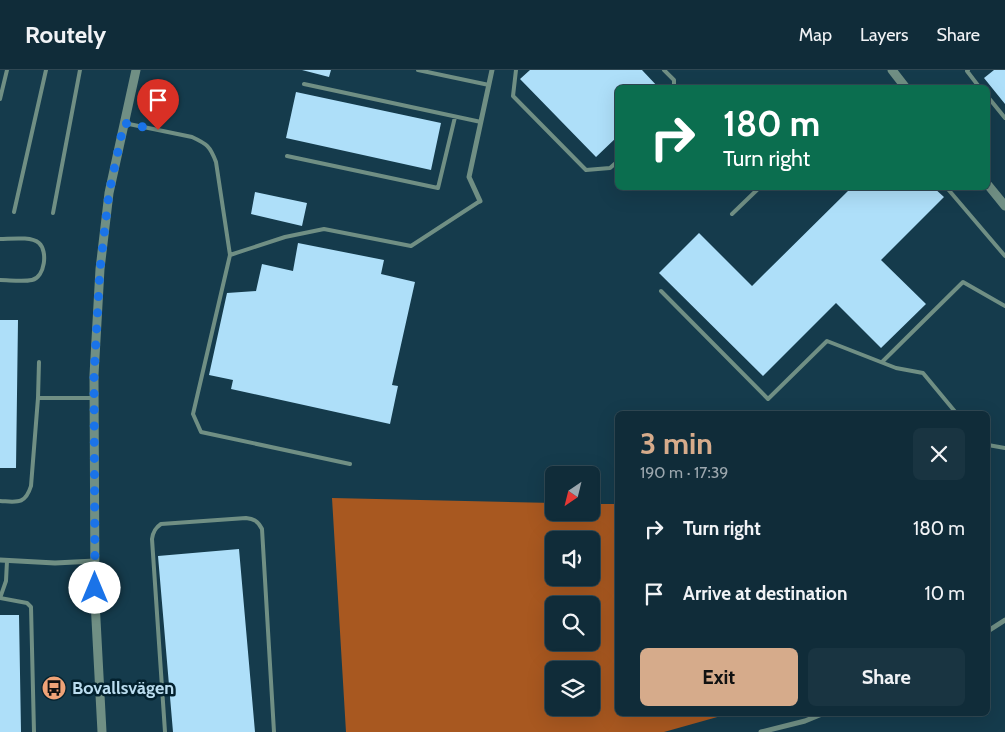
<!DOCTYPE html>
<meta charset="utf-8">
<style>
body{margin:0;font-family:Cabin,sans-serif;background:#193441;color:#f1f3f6;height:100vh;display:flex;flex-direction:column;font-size:19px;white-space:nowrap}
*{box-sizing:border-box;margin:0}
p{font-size:16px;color:#9ca7ae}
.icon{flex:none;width:28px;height:28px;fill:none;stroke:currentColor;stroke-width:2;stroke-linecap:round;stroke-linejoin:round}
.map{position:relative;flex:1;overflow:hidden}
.details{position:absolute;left:615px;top:341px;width:375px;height:305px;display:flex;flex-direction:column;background:#102c39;border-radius:8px;box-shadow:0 5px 20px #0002,0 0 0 1px #304853}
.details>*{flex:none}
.top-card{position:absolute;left:615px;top:15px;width:375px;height:105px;border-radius:8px;box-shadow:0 5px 20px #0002,0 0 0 1px #304853;background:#0b6e4f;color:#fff;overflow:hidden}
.needle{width:32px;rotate:215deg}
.tools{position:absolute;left:545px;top:396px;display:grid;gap:10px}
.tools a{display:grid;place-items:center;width:55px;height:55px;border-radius:8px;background:#102c39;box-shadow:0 5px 20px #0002,0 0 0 1px #304853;font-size:25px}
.pin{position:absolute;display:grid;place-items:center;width:42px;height:42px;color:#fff;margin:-51px -21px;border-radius:50% 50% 50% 0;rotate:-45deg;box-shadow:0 0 5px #0007}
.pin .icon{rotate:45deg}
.me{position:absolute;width:55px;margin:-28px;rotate:0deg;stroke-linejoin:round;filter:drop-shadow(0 0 4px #0008)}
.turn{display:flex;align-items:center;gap:18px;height:105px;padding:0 25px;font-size:22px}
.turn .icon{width:65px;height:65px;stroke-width:2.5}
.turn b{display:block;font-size:35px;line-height:42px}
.round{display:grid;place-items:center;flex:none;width:52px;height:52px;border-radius:8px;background:#193441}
.headline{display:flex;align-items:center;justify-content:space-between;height:85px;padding:0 25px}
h1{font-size:30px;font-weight:700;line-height:38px;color:#d6ab8b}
.button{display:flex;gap:10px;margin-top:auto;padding:10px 25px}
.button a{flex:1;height:58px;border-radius:8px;background:#d6ab8b;color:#111;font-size:20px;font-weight:700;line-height:58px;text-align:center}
.button a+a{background:#193441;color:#f1f3f6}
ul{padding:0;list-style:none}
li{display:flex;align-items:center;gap:15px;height:65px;padding:0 25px}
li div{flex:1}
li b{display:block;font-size:19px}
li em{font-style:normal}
header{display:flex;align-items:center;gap:30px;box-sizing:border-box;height:70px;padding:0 25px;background:#102c39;border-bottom:1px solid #304853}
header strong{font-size:24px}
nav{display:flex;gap:28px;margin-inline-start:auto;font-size:18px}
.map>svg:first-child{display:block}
.forest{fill:#a85820;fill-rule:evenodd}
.building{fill:#aedff9}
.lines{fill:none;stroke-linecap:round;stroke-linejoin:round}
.service{stroke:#708f84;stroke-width:4}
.minor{stroke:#708f84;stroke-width:5}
.tertiary{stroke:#708f84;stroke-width:9}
.route{stroke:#1a73e8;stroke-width:9;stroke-dasharray:0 16.2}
.labels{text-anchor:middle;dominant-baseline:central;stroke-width:5;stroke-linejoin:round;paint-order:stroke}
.poi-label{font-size:18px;font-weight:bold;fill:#bbddef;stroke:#03212e;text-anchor:start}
</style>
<header>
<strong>Routely</strong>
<nav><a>Map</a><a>Layers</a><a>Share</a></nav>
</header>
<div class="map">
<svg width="1005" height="662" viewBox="0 0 1005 662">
<rect width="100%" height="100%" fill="#153b4c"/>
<path class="forest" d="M332 428 554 433V442H591V434H614L617 433 618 644H728L664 662H346ZM554 470H591V508H554ZM554 535H591V572H554ZM554 600H591V638H554Z"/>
<path class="building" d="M302 0H331L329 7Z
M530 0H642L659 18H618V66L596 87 520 9Z
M994 0H1005V34L984 8Z
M296 22 441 53 431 100 286 68Z
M851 118H934L944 127 881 190 926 234 881 278 836 233 763 306 659 203 699 163 752 216Z
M255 122 307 133 302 156 251 144Z
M298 173 384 190 381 204 415 212 392 315 398 316 390 354 231 319 233 310 209 305 227 223 256 221 262 194 293 201Z
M0 250H18L16 398H0Z
M239 479 255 662H173L158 486Z
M0 545H19L21 662H0Z"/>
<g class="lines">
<path class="service" d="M418 0 489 15
M516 0 513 26 586 100 610 98 618 91
M664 0 674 10V18
M968 0 967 1 980 18
M304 14 481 52
M988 27 1005 48
M0 29 7 0
M124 53 192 67C207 74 210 76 216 92L230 185
M287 86 438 118 455 47
M947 118 1005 186
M14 142 46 0
M53 143 80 0
M732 144 759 118
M0 169C10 169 31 166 39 173 48 181 45 207 32 210 23 212 9 210 0 210
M661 221 768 329 827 271 896 298 923 303 957 344
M882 292 963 212 1005 236
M38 328 39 292
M988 375 1005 378
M350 394 201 362 193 344 230 185 285 167 324 159 411 176 480 131
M0 431C17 432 25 435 31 416L38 328H94
M0 528 27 533 31 537 34 662
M0 528 6 511 7 491
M165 662 152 469C153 462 155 458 161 454L246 448C254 449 258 451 262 459L274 662"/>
<path class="minor" d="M480 131 469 107 492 0
M0 490 55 493 95 491
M988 561 1005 550
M761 662 805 651 822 644"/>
<path class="tertiary" d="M892 0 906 18
M988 115 1005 136
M102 662 95 531 94 305 100 199 109 123 136 0"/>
</g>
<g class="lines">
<path class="route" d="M95 518 94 305 100 199 109 123 124 53 158 60"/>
</g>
<defs>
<symbol id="bus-disc" viewBox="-11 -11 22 22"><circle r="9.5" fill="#efa377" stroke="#03212e"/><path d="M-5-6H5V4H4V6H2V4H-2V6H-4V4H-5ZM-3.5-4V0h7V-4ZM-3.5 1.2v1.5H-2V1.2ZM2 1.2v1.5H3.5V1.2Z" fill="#111"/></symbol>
</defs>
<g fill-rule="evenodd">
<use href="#bus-disc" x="40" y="604" width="28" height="28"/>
</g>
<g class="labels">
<g class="poi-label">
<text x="72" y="618">Bovallsvägen</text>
</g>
</g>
</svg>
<div class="tools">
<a><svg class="needle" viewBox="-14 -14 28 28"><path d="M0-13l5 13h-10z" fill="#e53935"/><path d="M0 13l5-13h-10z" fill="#9ca7ae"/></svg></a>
<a><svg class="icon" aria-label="sound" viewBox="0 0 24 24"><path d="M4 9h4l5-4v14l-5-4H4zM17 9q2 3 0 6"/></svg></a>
<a><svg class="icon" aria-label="search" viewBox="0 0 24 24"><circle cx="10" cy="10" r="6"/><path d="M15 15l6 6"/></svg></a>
<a><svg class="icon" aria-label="layers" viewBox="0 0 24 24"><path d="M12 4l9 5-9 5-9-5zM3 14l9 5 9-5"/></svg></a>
</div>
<div class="pin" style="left:158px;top:60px;background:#d93025"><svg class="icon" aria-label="arrive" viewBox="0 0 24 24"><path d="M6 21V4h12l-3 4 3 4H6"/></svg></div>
<svg class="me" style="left:95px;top:518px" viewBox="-20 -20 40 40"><circle r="19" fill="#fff"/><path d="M0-13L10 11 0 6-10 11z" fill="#1a73e8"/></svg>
<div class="top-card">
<div class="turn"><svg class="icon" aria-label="right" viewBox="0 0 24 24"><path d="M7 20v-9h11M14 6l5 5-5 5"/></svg><div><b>180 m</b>Turn right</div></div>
</div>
<section class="details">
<div class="headline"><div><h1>3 min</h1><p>190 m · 17:39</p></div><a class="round"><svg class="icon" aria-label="close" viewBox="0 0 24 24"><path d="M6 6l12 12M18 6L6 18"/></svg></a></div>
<ul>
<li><svg class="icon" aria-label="right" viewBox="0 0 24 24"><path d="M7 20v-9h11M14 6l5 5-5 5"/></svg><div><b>Turn right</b></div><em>180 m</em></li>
<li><svg class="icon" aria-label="arrive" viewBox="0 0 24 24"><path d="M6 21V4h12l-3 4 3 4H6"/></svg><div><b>Arrive at destination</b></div><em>10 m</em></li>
</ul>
<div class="button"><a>Exit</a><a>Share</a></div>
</section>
</div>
